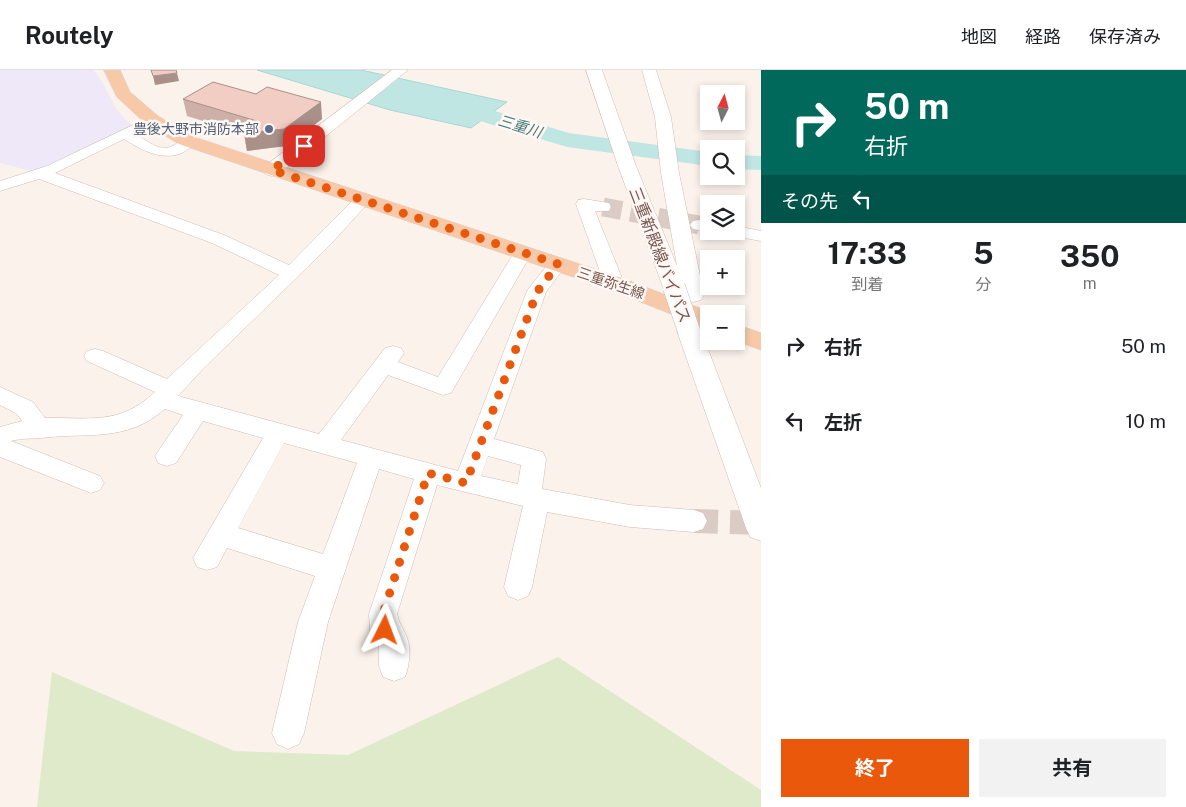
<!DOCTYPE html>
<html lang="ja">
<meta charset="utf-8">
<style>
body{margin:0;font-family:"Public Sans","Noto Sans JP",sans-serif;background:#f2f2f2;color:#202124;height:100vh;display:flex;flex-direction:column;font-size:19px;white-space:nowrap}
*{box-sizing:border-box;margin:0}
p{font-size:16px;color:#757577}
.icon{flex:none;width:28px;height:28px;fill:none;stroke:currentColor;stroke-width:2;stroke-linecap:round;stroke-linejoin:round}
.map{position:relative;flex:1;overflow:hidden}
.side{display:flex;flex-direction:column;background:#fff;width:425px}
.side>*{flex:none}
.top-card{background:#00695c;color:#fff;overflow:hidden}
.needle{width:32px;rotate:6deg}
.controls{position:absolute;left:700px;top:15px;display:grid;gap:10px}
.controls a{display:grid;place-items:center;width:45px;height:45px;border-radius:0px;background:#fff;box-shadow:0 2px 8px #0003;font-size:25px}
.pin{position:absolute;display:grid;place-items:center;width:42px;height:42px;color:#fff;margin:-21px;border-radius:10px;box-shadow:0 2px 8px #0006}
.me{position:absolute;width:55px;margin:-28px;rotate:3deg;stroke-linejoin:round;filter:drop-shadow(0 0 4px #0008)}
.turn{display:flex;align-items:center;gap:18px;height:105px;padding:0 20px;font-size:22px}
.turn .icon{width:65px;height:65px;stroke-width:2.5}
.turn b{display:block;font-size:35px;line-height:42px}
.then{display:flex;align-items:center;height:48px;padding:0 20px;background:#0003;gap:10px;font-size:19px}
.eta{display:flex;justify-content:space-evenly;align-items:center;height:85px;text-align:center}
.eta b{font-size:30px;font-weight:700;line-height:35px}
.action{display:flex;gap:10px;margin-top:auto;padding:10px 20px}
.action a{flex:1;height:58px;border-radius:0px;background:#ea580c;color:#fff;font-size:20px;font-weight:700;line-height:58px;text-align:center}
.action a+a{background:#f2f2f2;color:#202124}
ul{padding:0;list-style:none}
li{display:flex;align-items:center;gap:15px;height:75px;padding:0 20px}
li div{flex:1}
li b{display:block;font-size:19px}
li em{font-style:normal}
header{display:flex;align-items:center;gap:30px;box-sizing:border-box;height:70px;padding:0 25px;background:#fff;border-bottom:1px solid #e0e0e0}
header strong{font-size:24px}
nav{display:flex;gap:28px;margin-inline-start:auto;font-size:18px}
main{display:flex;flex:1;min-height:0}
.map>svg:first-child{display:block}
.education{fill:#efe8f9}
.green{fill:#deeaca}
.water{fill:#c0e6e3;stroke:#a7d7d5}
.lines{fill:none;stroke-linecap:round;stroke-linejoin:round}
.river{fill:#c0e6e3;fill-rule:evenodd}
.street-tunnel-far1{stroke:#dbcbc5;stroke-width:19;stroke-dasharray:19 9;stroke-linecap:butt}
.street-tunnel{stroke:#dbcbc5;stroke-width:24;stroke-dasharray:24 12;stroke-linecap:butt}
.street-casing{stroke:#d1bbb4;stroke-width:1}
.secondary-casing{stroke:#d4bab1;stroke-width:1}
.primary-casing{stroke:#d9cfce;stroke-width:1}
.street{fill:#fff;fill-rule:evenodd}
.secondary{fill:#fff;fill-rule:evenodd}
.primary{fill:#f7c9a8;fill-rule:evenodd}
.secondary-bridge-casing{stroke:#d4bab1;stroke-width:23;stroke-linecap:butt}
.secondary-bridge{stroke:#fff;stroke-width:22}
.wall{fill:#cfb0a9}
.shaded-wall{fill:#a99089}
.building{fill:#f1cdc4;stroke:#a99089}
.route{stroke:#ea580c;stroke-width:9;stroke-dasharray:0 16.2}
.service-dot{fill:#5c6f8a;stroke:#fef7f3;stroke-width:2}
.labels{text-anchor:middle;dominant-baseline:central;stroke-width:5;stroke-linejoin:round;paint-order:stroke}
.far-service-label{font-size:14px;fill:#4e5e75;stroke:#fef7f3;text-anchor:end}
.far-street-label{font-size:14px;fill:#77554f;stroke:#fef7f3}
.far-water-label{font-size:15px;font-style:italic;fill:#427b78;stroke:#fef7f3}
.street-label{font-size:16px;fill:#77554f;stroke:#fef7f3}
</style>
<header>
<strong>Routely</strong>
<nav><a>地図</a><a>経路</a><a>保存済み</a></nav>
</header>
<main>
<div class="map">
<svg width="761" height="737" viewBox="0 0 761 737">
<rect width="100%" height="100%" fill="#fcf2ec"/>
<path class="education" d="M0 0H93L101 10 117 40 131 56 35 102 0 93Z"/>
<path class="green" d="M558 587 761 720V737H37L52 602 234 681 348 685Z"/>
<path class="water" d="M257 0H361L507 32 471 58 390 40Z"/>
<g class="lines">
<path class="river" d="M438 24 569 63 709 82V96L567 77 430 36 427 31 430 26Z
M736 85 761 86V100L736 99Z"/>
<path class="street-tunnel-far1" d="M603 137 699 155"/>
<path class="street-tunnel" d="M694 451 761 453"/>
<defs>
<path id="street" d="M152 46 157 47 159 50 157 53 136 64C145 70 159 81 170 77 177 75 181 68 188 66L193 68 196 71C177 97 146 84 124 69L55 103 224 165 289 195 357 126H369L371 130 329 176 203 299 178 326 319 364 385 278 393 276 401 278 404 283 398 292 438 307 512 186C519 180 523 178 532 180L535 184 526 193 451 323 443 325 388 305 341 370 458 401 527 221 551 190 558 188 565 190 567 194 546 222 494 369 543 382 546 389 542 419 630 435 694 440 703 443 707 451 703 459 694 462 630 457 547 442 532 517 528 526 518 530 508 526 504 517 523 436 437 415 397 544C399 552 401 555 405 563 412 576 410 594 405 607L394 611 383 607 379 596V576L370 560 369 544 414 409 379 399 328 552 304 663 299 674 288 679 277 674 272 663 298 552 315 506 227 478 217 497 207 500 197 497 193 488 263 368 203 351 176 393 167 396 158 393 155 386 183 345 165 339C126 373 88 362 41 368 31 369 22 368 11 371L100 406 104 413 100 420 91 423 0 387V357L22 351 17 344 0 335V317L33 332 45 348C90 347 119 356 155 322L87 291 84 286 87 281 95 279 103 281 167 309 279 205 212 173 39 109 0 121V111L47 96ZM284 373 357 393 323 484 238 458ZM488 386 521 395 518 414 481 406Z
M584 129 609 133 611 137 609 141H595L624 213 621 217 614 219 607 217 604 213 576 134 578 130Z
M699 150 709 152V161H713L709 162 693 159 690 155 693 151Z
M736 156 761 161V171L728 165 725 161H736Z"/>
<path id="secondary" d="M392 0H408L279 104 272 106 265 104 263 100 265 96Z
M586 0H602L636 96 677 196 661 103 655 47 642 0H656L671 47 679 103 704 225 701 230 693 232 685 230 681 222 674 224 666 222 663 217 618 96Z
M689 253 697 255 701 261 761 418V471L750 467 746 458 677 261 681 255Z"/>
<path id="primary" d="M104 0H120L130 22 158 46 191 66 622 208 715 244H709V258L701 256 606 218 179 74 146 54 117 27Z
M736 254 761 263V280L736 271Z"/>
</defs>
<use href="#street" class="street-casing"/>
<use href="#secondary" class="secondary-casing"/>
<use href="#primary" class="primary-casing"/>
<use href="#street" class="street"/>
<use href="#secondary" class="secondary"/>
<use href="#primary" class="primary"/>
<defs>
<path id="secondary-bridge" d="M674 217 689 261"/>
</defs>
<use href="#secondary-bridge" class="secondary-bridge-casing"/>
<use href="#secondary-bridge" class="secondary-bridge"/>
</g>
<path class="wall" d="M183 29 322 49 286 76 247 81 244 64 187 46Z"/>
<path class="shaded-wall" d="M177 3 179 11 155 15 153 6Z
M321 32 322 49 286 76 247 81 244 63Z"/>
<path class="building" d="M151 0H176L177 3 153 6Z
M213 12 256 24 267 17 321 32 284 59 244 63 260 52 183 29Z"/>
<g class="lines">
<path class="route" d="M304 76 272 100 558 194 537 222 466 413 428 403 383 544 385 560"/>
</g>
<circle class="service-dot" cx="269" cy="59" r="5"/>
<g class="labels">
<g class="far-service-label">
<text x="259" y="59">豊後大野市消防本部</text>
</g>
<g class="far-street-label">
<text transform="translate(611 213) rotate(19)">三重弥生線</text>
</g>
<g class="far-water-label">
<text transform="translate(520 56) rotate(17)">三重川</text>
</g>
<g class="street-label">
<text transform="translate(660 185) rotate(69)">三重新殿線バイパス</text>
</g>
</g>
</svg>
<div class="controls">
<a><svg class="needle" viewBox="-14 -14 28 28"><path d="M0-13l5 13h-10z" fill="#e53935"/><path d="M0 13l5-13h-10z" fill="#757577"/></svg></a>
<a><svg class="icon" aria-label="search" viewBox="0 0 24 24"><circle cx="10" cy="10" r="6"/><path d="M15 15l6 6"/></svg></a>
<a><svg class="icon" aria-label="layers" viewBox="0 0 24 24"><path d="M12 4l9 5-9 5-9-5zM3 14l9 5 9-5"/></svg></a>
<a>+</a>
<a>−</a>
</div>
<div class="pin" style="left:304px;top:76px;background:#d93025"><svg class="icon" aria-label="arrive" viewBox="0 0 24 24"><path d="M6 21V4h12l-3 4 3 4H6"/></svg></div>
<svg class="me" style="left:385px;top:560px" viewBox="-20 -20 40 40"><path d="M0-17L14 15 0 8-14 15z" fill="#ea580c" stroke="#fff" stroke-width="4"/></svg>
</div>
<section class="side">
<div class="top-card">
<div class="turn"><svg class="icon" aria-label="right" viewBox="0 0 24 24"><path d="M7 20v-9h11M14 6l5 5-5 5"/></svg><div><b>50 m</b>右折</div></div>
<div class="then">その先<svg class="icon" aria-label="left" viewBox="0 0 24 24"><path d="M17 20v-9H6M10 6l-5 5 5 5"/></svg></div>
</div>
<div class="eta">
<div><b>17:33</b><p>到着</p></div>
<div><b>5</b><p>分</p></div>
<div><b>350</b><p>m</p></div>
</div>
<ul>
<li><svg class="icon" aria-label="right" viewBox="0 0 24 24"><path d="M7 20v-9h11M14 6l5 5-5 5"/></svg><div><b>右折</b></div><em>50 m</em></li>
<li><svg class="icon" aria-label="left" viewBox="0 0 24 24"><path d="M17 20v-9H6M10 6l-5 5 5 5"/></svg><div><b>左折</b></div><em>10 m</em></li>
</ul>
<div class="action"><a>終了</a><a>共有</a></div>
</section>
</main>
